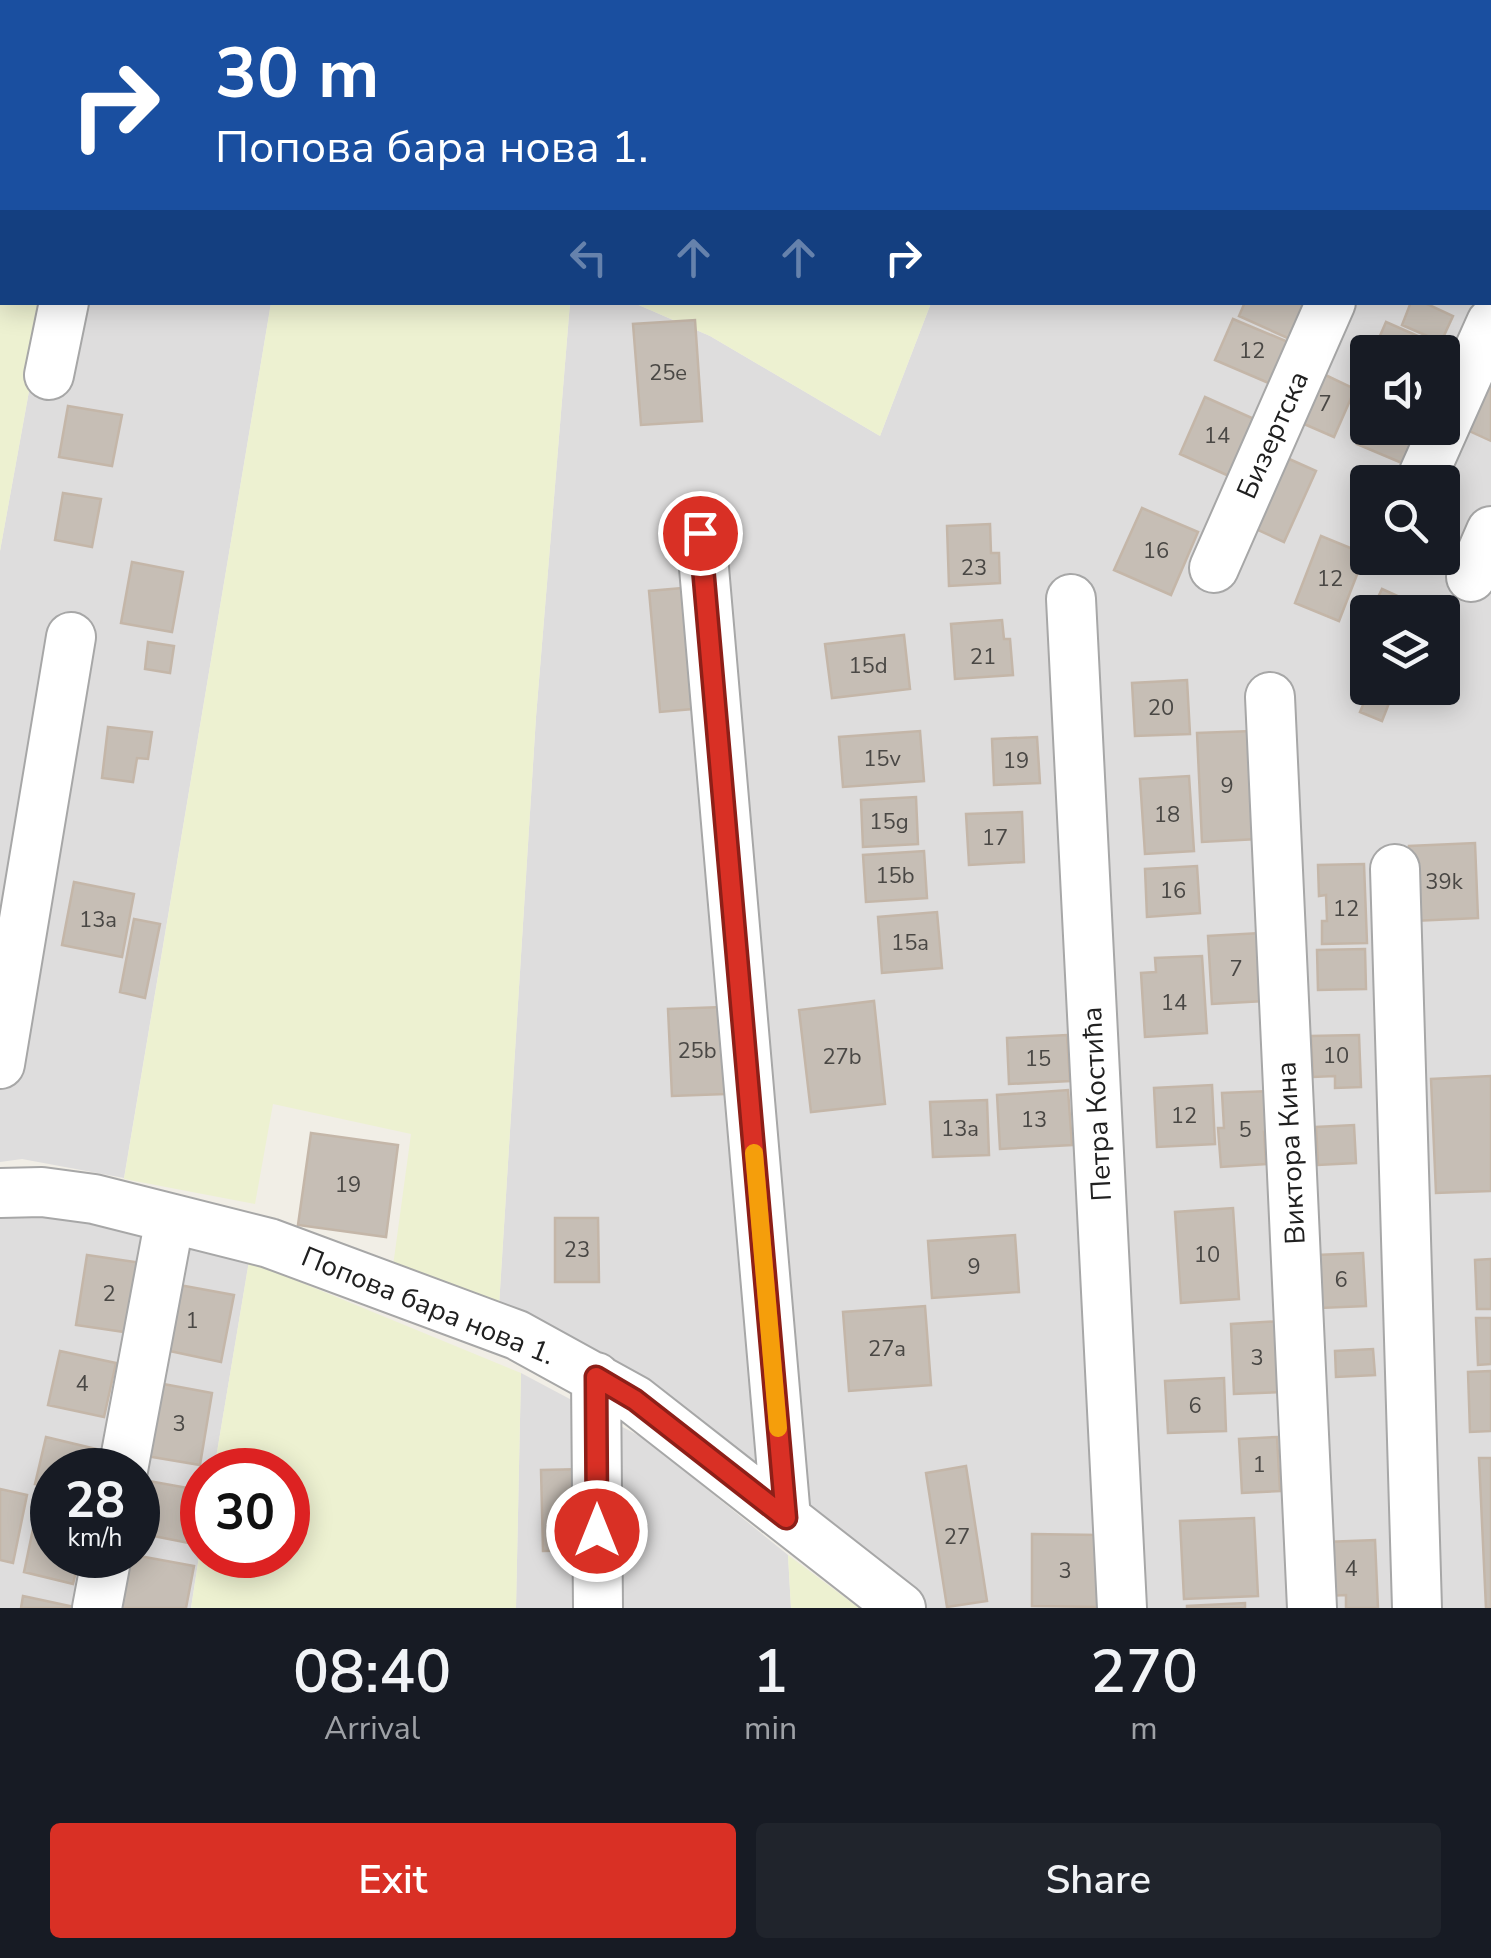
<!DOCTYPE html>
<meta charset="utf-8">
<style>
body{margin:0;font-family:"Nunito Sans",sans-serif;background:#20242c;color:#f1f3f6;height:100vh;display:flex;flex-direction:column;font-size:38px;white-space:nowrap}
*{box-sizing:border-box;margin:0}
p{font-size:32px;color:#9ea1a6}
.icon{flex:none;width:55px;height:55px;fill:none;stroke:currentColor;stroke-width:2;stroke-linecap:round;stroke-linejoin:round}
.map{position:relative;height:1608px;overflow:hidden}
.details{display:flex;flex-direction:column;background:#171b24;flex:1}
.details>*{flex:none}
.guide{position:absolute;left:0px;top:0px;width:1492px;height:305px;box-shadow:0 5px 25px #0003;background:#1a4fa0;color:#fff;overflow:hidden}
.controls{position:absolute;left:1350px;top:335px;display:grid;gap:20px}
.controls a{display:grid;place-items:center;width:110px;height:110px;border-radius:10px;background:#171b24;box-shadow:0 5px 25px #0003;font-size:50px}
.speed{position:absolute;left:30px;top:1448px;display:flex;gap:20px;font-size:50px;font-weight:700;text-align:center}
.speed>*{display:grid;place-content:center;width:130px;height:130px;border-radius:50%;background:#171b24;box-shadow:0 5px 25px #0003;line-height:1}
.speed small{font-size:25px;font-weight:400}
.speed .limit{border:15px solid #d22;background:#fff;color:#111}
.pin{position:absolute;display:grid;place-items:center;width:85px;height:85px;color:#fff;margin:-42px;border:5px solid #fff;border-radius:50%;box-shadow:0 2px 10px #0007}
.me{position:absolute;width:110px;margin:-55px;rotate:0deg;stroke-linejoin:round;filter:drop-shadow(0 0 8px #0008)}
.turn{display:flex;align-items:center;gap:35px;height:210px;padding:0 50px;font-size:45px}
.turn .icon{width:130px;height:130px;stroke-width:2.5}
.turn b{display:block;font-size:70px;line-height:85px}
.lanes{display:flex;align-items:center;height:95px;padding:0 50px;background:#0003;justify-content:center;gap:50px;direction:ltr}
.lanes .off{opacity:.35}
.eta{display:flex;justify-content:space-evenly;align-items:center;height:170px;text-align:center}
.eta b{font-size:60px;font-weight:600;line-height:70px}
.button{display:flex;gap:20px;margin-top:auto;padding:20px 50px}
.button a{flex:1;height:115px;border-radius:10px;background:#d93025;color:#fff;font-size:40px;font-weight:600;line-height:115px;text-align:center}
.button a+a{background:#20242c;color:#f1f3f6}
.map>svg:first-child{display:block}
.residential{fill:#dedddd;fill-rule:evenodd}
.commercial{fill:#f3d8d5}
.farmland{fill:#edf1d1}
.building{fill:#c6beb5;stroke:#c4b6a8;stroke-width:2.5}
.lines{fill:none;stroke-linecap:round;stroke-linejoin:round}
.minor-casing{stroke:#a7a7a7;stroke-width:52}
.minor{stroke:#fff;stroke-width:48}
.route-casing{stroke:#8d1f18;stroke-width:25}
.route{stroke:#d93025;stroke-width:18}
.slow{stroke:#f59e0b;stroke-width:18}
.labels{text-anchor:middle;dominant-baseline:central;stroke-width:8;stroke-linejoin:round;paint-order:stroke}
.number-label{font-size:22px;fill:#4a4845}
.street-label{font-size:28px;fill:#202020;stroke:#fff}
</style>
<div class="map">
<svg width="1491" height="1608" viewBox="0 0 1491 1608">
<rect width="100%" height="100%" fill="#f1eee6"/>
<path class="residential" d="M1046 0H1491V1608H925L751 1480 499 1306 536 717 570 303H634L710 336 880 436 931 303 1490 302V2H1045ZM1368 352H1442V428H1368ZM1368 482H1442V558H1368ZM1368 612H1442V688H1368Z
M45 303H271L124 1178 22 1159 0 1162V551Z
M0 1212H90L249 1261 214 1470H202V1537L191 1608H0ZM52 1470H138V1555H52Z
M521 1373 645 1439 788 1555 791 1608H516Z"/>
<path class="commercial" d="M93 0H597L596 2H92Z"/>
<path class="farmland" d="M597 0H1046L1045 2H596Z
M0 83 2 85V302L45 303 0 551Z
M271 303H570L536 717 499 1306 393 1266 411 1134 273 1104 255 1204 124 1179Z
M634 303H931L880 436 710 336Z
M249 1261 521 1373 516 1608H191L202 1537V1555H288V1470H214Z
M788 1555 859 1608H791Z"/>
<path class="building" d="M1245 302H1309L1292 340 1239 316Z
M1411 302H1423L1453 316 1441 342 1402 325Z
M1233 319 1288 342 1271 384 1215 360Z
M695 320 702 421 641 425 633 324Z
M1386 322 1450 350 1442 366V352H1373Z
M1317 371 1355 389 1334 437 1295 420Z
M1478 376 1491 382V441L1456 425Z
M1205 397 1254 419 1229 476 1180 454Z
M68 406 122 415 112 466 59 457Z
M1368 420V428H1417L1402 463 1357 444Z
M1278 454 1316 471 1284 542 1247 525Z
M63 493 101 499 92 547 55 540Z
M1142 508 1198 532 1171 595 1114 570Z
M990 524 991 553H999L1000 583 949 586 947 526Z
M1321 536 1365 554 1339 621 1295 603Z
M132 562 183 572 172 632 121 623Z
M693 587 704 708 660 712 649 591Z
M1382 589 1426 609 1425 612H1371Z
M1002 620 1004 639H1010L1013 675 955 679 951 624Z
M1368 621V656L1354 650Z
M904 635 910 689 832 698 825 644Z
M148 642 174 646 170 673 145 669Z
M1187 680 1190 734 1135 736 1132 683Z
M1370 688H1380L1393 693 1382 721 1360 712Z
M108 727 152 732 148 759 137 758 133 782 102 778Z
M920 731 924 781 843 787 839 737Z
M1252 731 1258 839 1202 842 1197 733Z
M1037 737 1040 783 994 785 992 739Z
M1189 776 1194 851 1145 854 1140 779Z
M916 797 918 844 863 847 861 800Z
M1022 812 1024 862 969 865 966 814Z
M1475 843 1478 918 1413 921 1409 846Z
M924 851 927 898 866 902 863 855Z
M1364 864 1367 943 1322 944V921H1327L1326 895 1319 896 1318 865Z
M1197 866 1200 913 1147 917 1145 869Z
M74 882 134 894 122 957 62 945Z
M937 912 942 968 882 973 878 917Z
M134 919 160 924 145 998 120 992Z
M1260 933 1264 1001 1212 1004 1208 936Z
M1365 949 1366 989 1318 990 1317 950Z
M1202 956 1207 1033 1145 1037 1141 973 1156 972 1155 958Z
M874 1001 885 1104 811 1112 799 1010Z
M722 1007 725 1094 672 1096 668 1009Z
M1067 1035 1070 1081 1009 1084 1007 1038Z
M1359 1035 1361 1087 1335 1088V1076L1313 1077 1311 1036Z
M1491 1076V1191L1436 1193 1431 1079Z
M1212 1085 1215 1144 1157 1147 1154 1088Z
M1068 1090 1072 1145 1000 1149 997 1095Z
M1270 1091 1272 1132H1264L1266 1164 1221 1167 1218 1128H1224L1222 1093Z
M987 1100 989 1155 933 1157 930 1102Z
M1354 1125 1356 1163 1318 1165 1316 1127Z
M311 1133 398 1145 386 1237 298 1225Z
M1233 1208 1239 1299 1181 1303 1175 1212Z
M555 1218H598L599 1282H555Z
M1015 1235 1019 1292 932 1298 928 1241Z
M1363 1253 1366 1306 1320 1308 1317 1255Z
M87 1255 142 1263 131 1333 76 1325Z
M1491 1259V1309H1477L1475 1260Z
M163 1282 234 1295 221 1362 151 1347Z
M925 1306 931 1385 849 1391 843 1312Z
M1476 1318H1491V1364L1478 1365Z
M1281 1321 1284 1392 1234 1394 1231 1324Z
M1373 1349 1375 1375 1336 1377 1335 1351Z
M60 1351 116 1363 104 1417 48 1405Z
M1491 1371V1431L1470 1432 1468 1372Z
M1224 1378 1226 1431 1168 1433 1165 1381Z
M158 1383 212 1393 200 1465 146 1456Z
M46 1437 96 1449 91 1470H52V1488L35 1484Z
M1277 1437 1280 1491 1242 1493 1239 1439Z
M1479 1458H1491V1608H1486Z
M966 1466 987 1601 947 1607 926 1473Z
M584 1469 585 1550 543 1551 541 1470Z
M143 1480 199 1490 189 1543 138 1533V1507Z
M0 1489 27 1495 13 1563 0 1560Z
M1254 1518 1258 1596 1184 1599 1180 1521Z
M33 1529 52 1533V1555H80L73 1584 24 1572Z
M1032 1534 1099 1535V1607L1032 1606Z
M1375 1540 1378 1608H1346V1595L1327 1596 1325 1542Z
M122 1555H134L194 1566 186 1608H112Z
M23 1596 79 1608H21Z
M1245 1603V1608H1187V1606Z"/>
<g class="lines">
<defs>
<path id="minor" d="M373 2V0
M1463 2 1464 0
M0 54 2 56
M49 375 64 302
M1420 482 1491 323
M701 533 786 1518
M1214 568 1331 302
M1471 577 1491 531
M1071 599 1122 1608
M1270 697 1312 1608
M1395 869 1417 1608
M0 1064 71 637
M0 1193 42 1192 94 1199 269 1243 517 1335 635 1400 901 1608
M596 1377 598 1608
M123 1470 170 1218
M97 1608 107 1555"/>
</defs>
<use href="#minor" class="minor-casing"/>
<use href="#minor" class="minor"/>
</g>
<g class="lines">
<defs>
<path id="route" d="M597 1531 596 1377 635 1400 786 1518 700 533"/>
</defs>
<use href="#route" class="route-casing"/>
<use href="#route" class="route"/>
<path class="slow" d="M754 1153 778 1428"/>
</g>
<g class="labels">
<g class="number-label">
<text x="1252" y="351">12</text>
<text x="668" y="373">25e</text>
<text x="1325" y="404">7</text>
<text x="1217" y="436">14</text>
<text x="1156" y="551">16</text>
<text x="974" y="568">23</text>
<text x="1330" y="579">12</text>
<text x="983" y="657">21</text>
<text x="868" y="666">15d</text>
<text x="1161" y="708">20</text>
<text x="882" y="759">15v</text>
<text x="1016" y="761">19</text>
<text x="1227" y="786">9</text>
<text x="1167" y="815">18</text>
<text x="889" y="822">15g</text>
<text x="995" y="838">17</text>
<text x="895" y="876">15b</text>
<text x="1444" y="882">39k</text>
<text x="1173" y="891">16</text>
<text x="1346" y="909">12</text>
<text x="98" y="920">13a</text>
<text x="910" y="943">15a</text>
<text x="1236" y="969">7</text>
<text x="1174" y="1003">14</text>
<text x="697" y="1051">25b</text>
<text x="1336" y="1056">10</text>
<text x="842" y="1057">27b</text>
<text x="1038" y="1059">15</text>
<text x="1184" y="1116">12</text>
<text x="1034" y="1120">13</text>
<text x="960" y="1129">13a</text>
<text x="1245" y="1130">5</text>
<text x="348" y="1185">19</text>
<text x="577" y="1250">23</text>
<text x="1207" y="1255">10</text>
<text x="974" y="1267">9</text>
<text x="1341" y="1280">6</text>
<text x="109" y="1294">2</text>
<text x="192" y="1321">1</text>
<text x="887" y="1349">27a</text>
<text x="1257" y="1358">3</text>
<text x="82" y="1384">4</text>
<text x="1195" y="1406">6</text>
<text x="179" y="1424">3</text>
<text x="1259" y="1465">1</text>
<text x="957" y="1537">27</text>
<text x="1351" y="1569">4</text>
<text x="1065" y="1571">3</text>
</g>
<g class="street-label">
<text transform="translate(1273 435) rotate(-66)">Бизертска</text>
<text transform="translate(1097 1104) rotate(-93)">Петра Костића</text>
<text transform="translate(1291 1153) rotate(-93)">Виктора Кина</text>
<text transform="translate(428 1306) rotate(22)">Попова бара нова 1.</text>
</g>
</g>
</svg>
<div class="controls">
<a><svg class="icon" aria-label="sound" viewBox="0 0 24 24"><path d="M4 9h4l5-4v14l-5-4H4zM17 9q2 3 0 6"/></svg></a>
<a><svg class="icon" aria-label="search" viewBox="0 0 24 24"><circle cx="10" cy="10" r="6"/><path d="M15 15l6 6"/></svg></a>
<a><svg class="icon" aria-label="layers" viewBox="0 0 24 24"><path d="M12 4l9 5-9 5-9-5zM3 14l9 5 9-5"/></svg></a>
</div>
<div class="speed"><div>28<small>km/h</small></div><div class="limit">30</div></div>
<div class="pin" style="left:700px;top:533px;background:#d93025"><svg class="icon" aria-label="arrive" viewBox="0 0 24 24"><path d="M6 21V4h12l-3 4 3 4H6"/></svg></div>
<svg class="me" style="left:597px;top:1531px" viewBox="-20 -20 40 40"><circle r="17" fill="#d93025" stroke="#fff" stroke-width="3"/><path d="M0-11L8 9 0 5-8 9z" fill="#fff"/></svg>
<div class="guide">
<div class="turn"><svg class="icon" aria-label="right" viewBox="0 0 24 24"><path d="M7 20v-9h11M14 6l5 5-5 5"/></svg><div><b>30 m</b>Попова бара нова 1.</div></div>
<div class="lanes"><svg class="icon off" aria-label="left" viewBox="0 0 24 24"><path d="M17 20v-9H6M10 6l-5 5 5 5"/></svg><svg class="icon off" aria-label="ahead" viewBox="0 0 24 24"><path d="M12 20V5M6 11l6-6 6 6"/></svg><svg class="icon off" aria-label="ahead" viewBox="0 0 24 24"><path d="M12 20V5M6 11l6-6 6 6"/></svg><svg class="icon" aria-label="right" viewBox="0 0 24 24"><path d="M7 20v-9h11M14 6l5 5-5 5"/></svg></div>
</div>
</div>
<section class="details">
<div class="eta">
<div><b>08:40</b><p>Arrival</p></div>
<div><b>1</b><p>min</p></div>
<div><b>270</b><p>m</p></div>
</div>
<div class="button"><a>Exit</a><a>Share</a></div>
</section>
